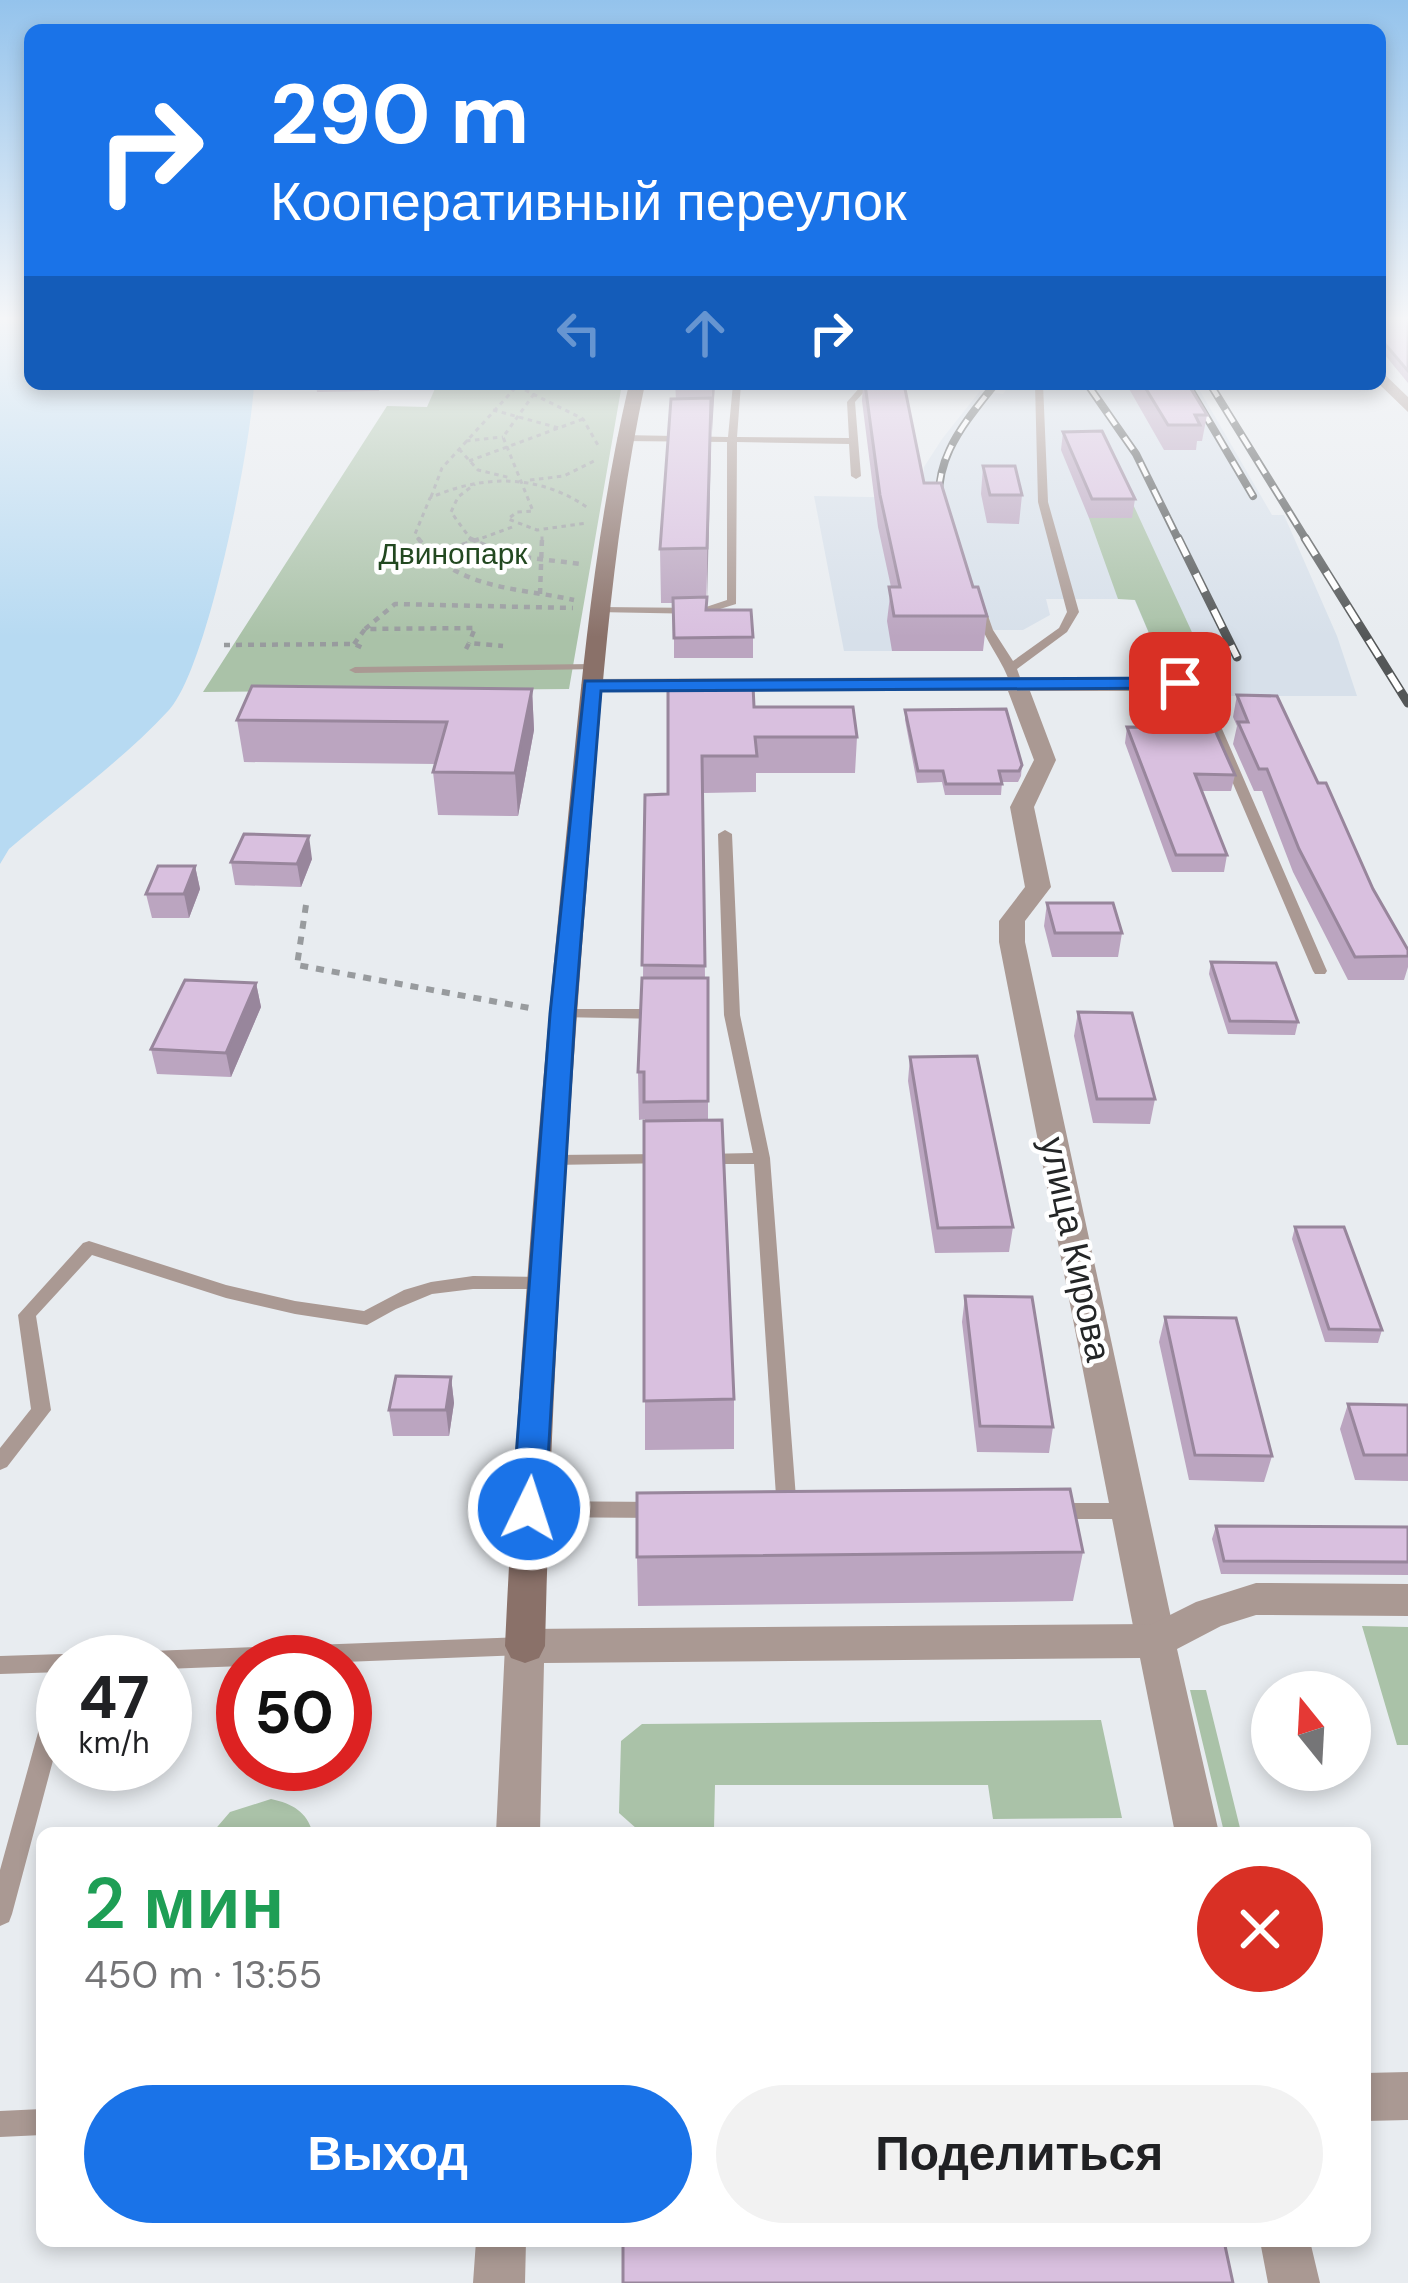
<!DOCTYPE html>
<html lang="ru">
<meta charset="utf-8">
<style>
body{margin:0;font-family:"DM Sans",sans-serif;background:#f2f2f2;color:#202124;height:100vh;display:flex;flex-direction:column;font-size:45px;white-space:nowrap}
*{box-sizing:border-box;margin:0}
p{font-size:39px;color:#757577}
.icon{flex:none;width:66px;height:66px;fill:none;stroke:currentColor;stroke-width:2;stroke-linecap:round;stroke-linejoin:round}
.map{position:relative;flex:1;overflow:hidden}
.sheet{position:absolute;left:36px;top:1827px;width:1335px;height:420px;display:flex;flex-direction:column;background:#fff;border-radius:18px;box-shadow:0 6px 18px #0003}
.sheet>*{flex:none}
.banner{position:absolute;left:24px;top:24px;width:1362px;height:366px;border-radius:18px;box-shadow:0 6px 18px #0003;background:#1a73e8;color:#fff;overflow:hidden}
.needle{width:78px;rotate:342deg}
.buttons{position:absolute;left:1251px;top:1671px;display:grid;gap:24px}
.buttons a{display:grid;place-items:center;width:120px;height:120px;border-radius:50%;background:#fff;box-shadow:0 6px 18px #0003;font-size:60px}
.speed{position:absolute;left:36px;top:1635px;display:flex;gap:24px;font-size:60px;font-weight:700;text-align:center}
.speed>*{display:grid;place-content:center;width:156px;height:156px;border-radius:50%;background:#fff;box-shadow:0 6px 18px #0003;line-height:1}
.speed small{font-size:30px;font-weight:400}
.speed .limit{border:18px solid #d22;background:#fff;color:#111}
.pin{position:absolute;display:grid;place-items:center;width:102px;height:102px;color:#fff;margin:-51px;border-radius:24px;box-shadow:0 6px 18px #0006}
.me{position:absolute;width:132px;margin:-66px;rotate:4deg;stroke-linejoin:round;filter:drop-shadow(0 0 9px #0008)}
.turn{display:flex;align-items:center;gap:42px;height:252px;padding:0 48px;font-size:54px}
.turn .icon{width:156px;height:156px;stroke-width:2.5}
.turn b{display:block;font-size:84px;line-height:102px}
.lanes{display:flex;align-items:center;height:114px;padding:0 48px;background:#0003;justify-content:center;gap:60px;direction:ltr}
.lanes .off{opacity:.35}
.round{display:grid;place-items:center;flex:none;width:126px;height:126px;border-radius:63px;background:#f2f2f2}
.overview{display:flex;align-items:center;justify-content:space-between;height:204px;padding:0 48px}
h1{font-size:72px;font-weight:600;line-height:90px;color:#1e9e55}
.cta{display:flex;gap:24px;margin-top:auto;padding:24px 48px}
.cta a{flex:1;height:138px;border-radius:72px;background:#1a73e8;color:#fff;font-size:48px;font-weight:600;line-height:138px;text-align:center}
.cta a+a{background:#f2f2f2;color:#202124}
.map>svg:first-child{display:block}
.built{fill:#d7e0ea}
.green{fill:#aac2a8}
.water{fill:#b7daf2}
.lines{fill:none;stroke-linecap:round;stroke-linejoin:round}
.path-far2{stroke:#989b9e;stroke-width:3;stroke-dasharray:4.5 4.5;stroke-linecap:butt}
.path-far1{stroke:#989b9e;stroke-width:4.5;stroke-dasharray:6 6;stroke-linecap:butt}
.path{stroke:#989b9e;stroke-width:6;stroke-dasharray:8 8;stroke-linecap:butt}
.service{fill:#aa9993;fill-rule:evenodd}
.minor{fill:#aa9993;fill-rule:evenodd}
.tertiary{fill:#aa9993;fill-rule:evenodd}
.secondary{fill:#8a7169;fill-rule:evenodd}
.rail-far1-casing{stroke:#545758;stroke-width:8}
.rail-casing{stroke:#545758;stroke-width:9}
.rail-far1{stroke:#fff;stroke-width:4.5;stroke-dasharray:15;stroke-linecap:butt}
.rail{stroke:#fff;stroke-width:6;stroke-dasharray:20;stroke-linecap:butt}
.wall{fill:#bba5c0}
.shaded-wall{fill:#98869c}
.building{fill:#d9c0df;stroke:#98869c;stroke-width:3}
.route{fill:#1a73e8;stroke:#114b97;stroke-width:3}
.labels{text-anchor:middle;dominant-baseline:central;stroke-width:9;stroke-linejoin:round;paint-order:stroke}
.far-park-label{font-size:30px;fill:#224820;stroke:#fff}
.street-label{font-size:36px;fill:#242627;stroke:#fff}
</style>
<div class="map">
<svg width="1408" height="2283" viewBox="0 0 1408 2283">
<rect width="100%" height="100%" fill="#e8ecf0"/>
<path class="built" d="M1010 384H1196L1272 515H1284L1337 636 1357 696H1221L1214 680H1195L1182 653 1157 652 1134 599H1046L1050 615 1023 630H979L983 651H844L814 496 921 498 924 467 942 439 980 391 1003 394Z"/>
<path class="green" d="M437 384H622L569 689 203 692 387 406 427 407Z
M1108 450 1214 680H1195L1182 653 1157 652 1135 600 1118 599 1089 518H1132Z
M1362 1626 1408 1627V1745H1397Z
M1190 1690H1206L1241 1832H1224Z
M1101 1720 1122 1818 993 1819 988 1785H715L714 1829H637L619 1813 621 1741 642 1724Z
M271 1799C293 1804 306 1811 313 1833H212L230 1812Z"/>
<path class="water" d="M0 317H30V384H254C251 446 208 668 169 710 122 761 61 804 9 849L0 864Z"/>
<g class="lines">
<path class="path-far2" d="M517 386 583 419 599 447
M534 394 503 437 533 511 517 512 508 519 537 530 587 523
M493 410 559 428
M466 441 503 437
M459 449 478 470 511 478
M469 461 583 419
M530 480 564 476 596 460
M431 497 442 468 517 386 564 384
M420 541 415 534 430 498C483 474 540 474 588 508
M472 541 451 512 458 497 475 484
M474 541 515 526
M542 541V532"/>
<path class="path-far1" d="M418 538C456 590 516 587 574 600
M469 538 506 555 581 564
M428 557 482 538
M540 594 542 538
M365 629 395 604 573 608
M354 644 365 629 475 628 469 643
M224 645 354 644 363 648
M466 649 469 643 503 646"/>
<path class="path" d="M306 905 297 965 535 1009"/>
<path class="service" d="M733 384H741L737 437 849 438 847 402 861 386 858 384H871L855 402 861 476 856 479 851 476 849 444 737 442 736 604 704 614 596 612 595 610 600 607 703 608 727 600V442L622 441 617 438 622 435 728 437Z
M1035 384H1043L1048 502 1079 612 1067 632 1017 669 1022 683 1016 687 1010 683C1001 656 979 635 977 608L986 610 993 630 1013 661 1059 628 1067 612 1038 502Z
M594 664 598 665V669L355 673 349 670 355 667Z
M1197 681 1203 685 1327 971 1325 974H1315L1313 971 1191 685Z
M725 830 732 834 740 1015 770 1158 797 1511 794 1517 787 1519 780 1517 777 1511 754 1164H703L695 1159 703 1154 753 1153 724 1015 718 834Z
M562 1009H663L671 1014 663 1019 557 1017 554 1014 557 1011Z
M665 1154 671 1155 673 1159 671 1163 552 1165 544 1160 552 1155Z
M89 1241 226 1285 295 1301 364 1311 404 1290 431 1282 473 1276 544 1277 550 1279 553 1283 550 1287 544 1289H473L432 1294 396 1309 367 1325 295 1314 226 1298 92 1255 36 1316 51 1410 7 1467 0 1470V1448L31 1409 18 1315 83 1243Z
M530 1501 660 1502 667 1504 670 1510 667 1516 660 1518 530 1517 523 1515 520 1509 523 1503Z
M1052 1503H1128L1135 1505 1138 1511 1135 1517 1128 1519H1052L1045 1517 1042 1511 1045 1505Z
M524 1637 532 1639 535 1646 532 1653 524 1655 344 1662H243V1666L165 1669V1662H87L90 1655 98 1653Z
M63 1654 71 1656 73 1662H63V1672L0 1674V1656Z
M63 1672V1723L12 1914 9 1922 0 1926V1870L52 1682 55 1675Z
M42 2109V2135L0 2137V2111Z"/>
<path class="minor" d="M1380 370 1408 397V412L1379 384Z
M1016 677 1217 679 1228 685 1217 691H1030L1056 760 1034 807 1051 887 1025 921V942L1176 1641 1170 1653 1156 1658 1142 1653 1136 1641 999 942V921L1025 887 1010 807 1034 760 1008 691H592L581 685 592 679Z
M476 2241H526L525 2283H473Z
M1260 2241H1310L1320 2283H1268Z"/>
<path class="tertiary" d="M1256 1583 1408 1584V1616L1256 1615 1221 1626 1177 1649 1219 1833H1175L1140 1658 544 1663 540 1833H496L505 1646 511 1634 525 1629 1152 1624 1196 1602Z
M1408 2072V2120L1365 2121V2073Z"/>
<path class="secondary" d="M629 384H645C610 548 600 715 587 882 567 1136 551 1391 545 1646L539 1658 525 1663 511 1658 505 1646C517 1389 537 1133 562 878 579 712 591 547 629 384Z"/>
<defs>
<path id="rail-far1" d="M1187 384 1253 496
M1210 384 1307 541
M1090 388 1136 454 1179 541
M941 518C930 462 962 426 995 384"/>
<path id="rail" d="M1178 538 1237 657
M1305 538 1408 703"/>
</defs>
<use href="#rail-far1" class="rail-far1-casing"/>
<use href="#rail" class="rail-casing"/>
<use href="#rail-far1" class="rail-far1"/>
<use href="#rail" class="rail"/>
</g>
<path class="wall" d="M1380 317H1408V383L1380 349Z
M316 384H381L379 391 317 392Z
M675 384H715L711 432 706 610 753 637V658H674V603H661L660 549 676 399Z
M863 384H904L924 483 987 616 983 651H892L887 621 891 587 878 527 862 401Z
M1054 384H1188L1207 415 1202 441H1197L1196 450H1164L1128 387 1056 388Z
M1063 432 1135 499 1132 518H1089L1061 450Z
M983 466 1022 495 1019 524 987 523 981 494Z
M668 685 857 737 855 773H756V792L703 793 705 978H708V1120L734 1399V1449L645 1450V1119L639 1120 638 1072 643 978 645 795 668 794Z
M532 689 534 730 518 816 438 815 433 772 436 764 244 762 237 720Z
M1237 695 1318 783 1373 889 1408 950V967L1404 980H1348L1293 872 1262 791H1254L1233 744 1237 726 1233 717Z
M905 710 1022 765 1021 776 1018 782H1002L1001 795H945L942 782 917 783 905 720Z
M1127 727 1235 775 1231 791H1201L1227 855 1224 872H1172L1125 743Z
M312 859 301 887 235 885 231 862Z
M195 866 200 889 189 918H152L146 894Z
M1047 903 1122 933 1118 957H1052L1044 926Z
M1211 962 1298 1022 1295 1035 1228 1034 1209 974Z
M256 983 261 1007 231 1077 157 1074 151 1049Z
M1078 1012 1155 1099 1150 1124 1093 1123 1074 1036Z
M910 1057 1013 1227 1009 1252 935 1253 908 1081Z
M1295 1227 1382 1330 1378 1343 1325 1342 1292 1239Z
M965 1296 1053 1427 1049 1453 977 1452 962 1322Z
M1165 1317 1272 1456 1264 1482 1189 1480 1159 1342Z
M451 1377 454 1403 449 1436H393L389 1410Z
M1348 1404 1408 1405V1481L1355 1480 1340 1429Z
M1216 1526 1408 1527V1575L1221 1574 1212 1539Z
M1083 1552 1073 1601 638 1606 637 1557Z"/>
<path class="shaded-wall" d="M712 384H715L712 432Z
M711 398V446L707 602V548Z
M532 689 534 730 518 816 515 773Z
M309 836 312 859 301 887 297 864Z
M195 866 200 889 189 918 184 894Z
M256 983 261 1007 231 1077 226 1053Z
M451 1377 454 1403 449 1436 446 1410Z"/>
<path class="building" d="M1380 317H1408V371L1380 338Z
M865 384H904L924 483H941L973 587H978L987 616H894L889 587H900L880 495Z
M1143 384H1188L1207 415H1195L1200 425H1168Z
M711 398 707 548 660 549 671 399Z
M1102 431 1135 499H1092L1063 432Z
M983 466H1015L1022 495H990Z
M707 597 706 610H751L753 637 674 638 673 598Z
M668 685H753L754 707H853L857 737H755L757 756H702L705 966 642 965 645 795 668 794Z
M252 686 532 689 515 773 433 772 447 722 237 720Z
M1237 695 1277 696 1318 783H1326L1373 889 1408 950V956L1355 957 1299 849 1267 769H1259L1238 722H1248Z
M1006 709 1022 765 1019 771H999L1002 784H946L943 771H918L905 710Z
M1127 727 1214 728 1235 775 1195 774 1227 855H1176Z
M244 834 309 836 297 864 231 862Z
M158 866H195L184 894H146Z
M1047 903H1113L1122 933H1055Z
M1211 962 1276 963 1298 1022 1230 1021Z
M642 978H708V1101L644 1102V1072H638Z
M185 980 256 983 226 1053 151 1049Z
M1078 1012 1132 1013 1155 1099H1097Z
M977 1056 1013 1227 938 1228 910 1057Z
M722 1120 734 1399 644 1401V1121Z
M1295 1227H1344L1382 1330 1329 1329Z
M965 1296 1032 1297 1053 1427 980 1426Z
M1165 1317 1236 1318 1272 1456 1195 1455Z
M396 1376 451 1377 446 1410H389Z
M1348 1404 1408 1405V1455H1364Z
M1070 1489 1083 1552 637 1557V1493Z
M1216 1526 1408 1527V1562L1224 1561Z
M623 2241H1224L1233 2283H623Z"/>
<linearGradient id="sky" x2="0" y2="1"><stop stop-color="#94c3ec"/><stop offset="0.5" stop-color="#f5f6f8"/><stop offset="1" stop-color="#f5f6f8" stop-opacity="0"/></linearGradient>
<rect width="1408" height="637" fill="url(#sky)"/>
<path class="route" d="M1180 678 1187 679V688L601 691 575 1014 545 1509 540 1518 529 1522 517 1518 512 1509 550 1014 585 681Z"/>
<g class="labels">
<g class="far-park-label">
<text x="453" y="553">Двинопарк</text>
</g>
<g class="street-label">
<text transform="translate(1076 1249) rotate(78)">улица Кирова</text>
</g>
</g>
</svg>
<div class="buttons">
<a><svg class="needle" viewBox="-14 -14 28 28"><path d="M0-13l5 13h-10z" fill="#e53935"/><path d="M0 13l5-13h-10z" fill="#757577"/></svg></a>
</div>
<div class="speed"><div>47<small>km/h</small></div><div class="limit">50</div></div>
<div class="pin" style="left:1180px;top:683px;background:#d93025"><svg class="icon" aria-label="arrive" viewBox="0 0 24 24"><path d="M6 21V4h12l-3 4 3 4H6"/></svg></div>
<svg class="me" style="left:529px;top:1509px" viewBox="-20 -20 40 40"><circle r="17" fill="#1a73e8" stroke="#fff" stroke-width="3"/><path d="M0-11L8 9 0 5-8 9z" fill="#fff"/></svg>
<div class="banner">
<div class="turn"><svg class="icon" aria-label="right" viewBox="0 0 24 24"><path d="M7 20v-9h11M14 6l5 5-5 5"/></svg><div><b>290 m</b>Кооперативный переулок</div></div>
<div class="lanes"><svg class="icon off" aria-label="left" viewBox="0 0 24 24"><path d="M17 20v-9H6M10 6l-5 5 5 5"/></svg><svg class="icon off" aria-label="ahead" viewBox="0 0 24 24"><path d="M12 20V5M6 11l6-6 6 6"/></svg><svg class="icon" aria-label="right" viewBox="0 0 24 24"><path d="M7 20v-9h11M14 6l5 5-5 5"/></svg></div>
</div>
<section class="sheet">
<div class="overview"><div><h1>2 мин</h1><p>450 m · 13:55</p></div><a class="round" style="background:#d93025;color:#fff"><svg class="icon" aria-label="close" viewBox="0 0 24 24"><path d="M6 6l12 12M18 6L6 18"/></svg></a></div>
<div class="cta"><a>Выход</a><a>Поделиться</a></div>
</section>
</div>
